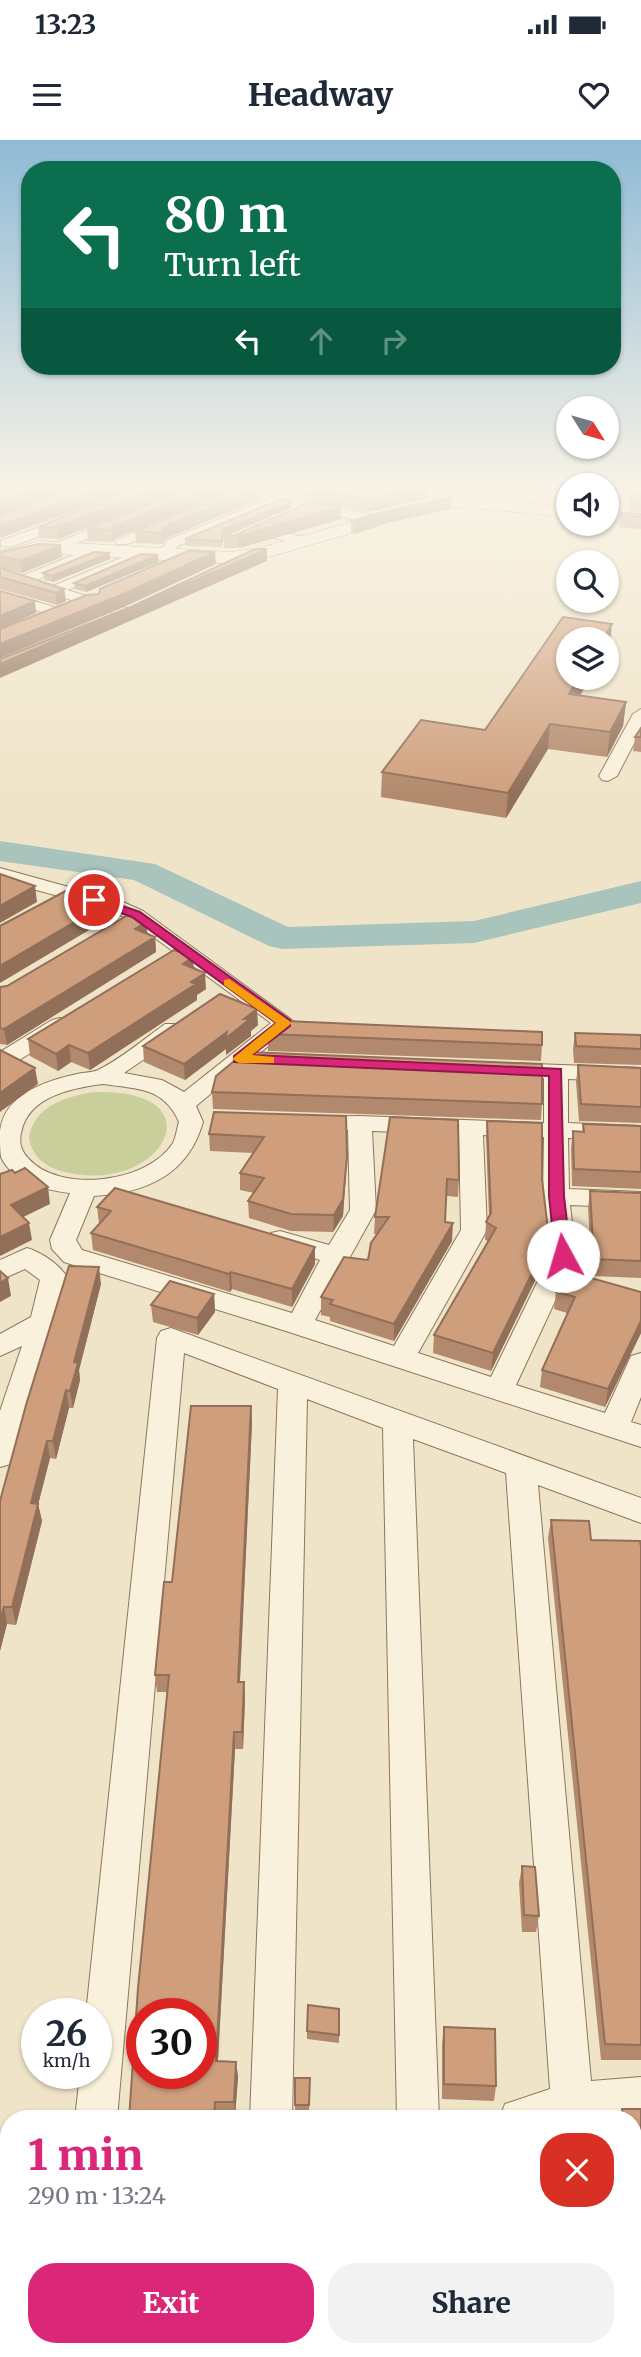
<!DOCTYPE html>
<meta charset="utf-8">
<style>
body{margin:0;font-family:Merriweather,serif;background:#f2f2f3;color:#1f2937;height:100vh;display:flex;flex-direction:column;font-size:26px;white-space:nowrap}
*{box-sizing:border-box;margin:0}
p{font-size:23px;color:#747a83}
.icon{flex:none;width:38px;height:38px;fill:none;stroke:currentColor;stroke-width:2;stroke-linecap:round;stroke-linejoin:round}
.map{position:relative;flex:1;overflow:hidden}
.side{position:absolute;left:0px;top:1970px;width:642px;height:247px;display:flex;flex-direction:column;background:#fff;border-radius:28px 28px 0 0;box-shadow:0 2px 5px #0004}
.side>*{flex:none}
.top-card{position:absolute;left:21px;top:21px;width:600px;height:214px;border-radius:28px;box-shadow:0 2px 5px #0004;background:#0b6e4f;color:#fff;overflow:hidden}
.needle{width:46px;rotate:127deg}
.tools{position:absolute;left:556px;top:256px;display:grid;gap:14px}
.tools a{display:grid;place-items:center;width:63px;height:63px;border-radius:50%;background:#fff;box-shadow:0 2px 5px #0004;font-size:35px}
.speed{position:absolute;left:21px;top:1858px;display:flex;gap:14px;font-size:35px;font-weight:700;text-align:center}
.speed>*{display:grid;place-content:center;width:91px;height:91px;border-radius:50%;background:#fff;box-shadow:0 2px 5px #0004;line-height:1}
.speed small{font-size:18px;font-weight:400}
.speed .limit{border:10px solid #d22;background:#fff;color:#111}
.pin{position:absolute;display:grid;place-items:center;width:60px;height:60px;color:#fff;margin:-30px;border:4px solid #fff;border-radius:50%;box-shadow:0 2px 7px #0007}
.me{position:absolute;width:77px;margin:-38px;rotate:354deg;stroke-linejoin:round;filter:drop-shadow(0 0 5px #0008)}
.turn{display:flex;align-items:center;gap:24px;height:147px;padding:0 28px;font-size:32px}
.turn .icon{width:91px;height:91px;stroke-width:2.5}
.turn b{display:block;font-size:49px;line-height:60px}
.lanes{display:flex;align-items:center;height:66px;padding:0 28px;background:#0003;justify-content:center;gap:35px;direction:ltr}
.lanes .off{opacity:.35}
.round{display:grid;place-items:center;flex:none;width:74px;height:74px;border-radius:28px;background:#f2f2f3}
.headline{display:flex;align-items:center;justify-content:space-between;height:119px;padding:0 28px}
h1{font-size:42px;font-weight:800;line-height:52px;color:#db2777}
.button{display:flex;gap:14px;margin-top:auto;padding:14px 28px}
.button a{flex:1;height:80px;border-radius:28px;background:#db2777;color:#fff;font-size:28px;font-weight:800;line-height:80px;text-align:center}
.button a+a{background:#f2f2f3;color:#1f2937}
.status{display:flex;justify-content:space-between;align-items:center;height:49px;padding:0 35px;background:#fff;direction:ltr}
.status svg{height:19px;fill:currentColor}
header{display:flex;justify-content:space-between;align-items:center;height:91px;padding:0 28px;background:#fff;font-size:32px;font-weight:800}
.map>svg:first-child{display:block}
.green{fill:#c9cf9b}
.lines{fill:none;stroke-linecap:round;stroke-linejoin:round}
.river{fill:#a9c4bc;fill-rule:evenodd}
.street-casing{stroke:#8d765c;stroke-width:2}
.secondary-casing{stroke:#6f573f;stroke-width:1}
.street{fill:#faf1dc;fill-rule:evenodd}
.secondary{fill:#faf1dc;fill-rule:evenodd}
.wall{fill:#b2896c}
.shaded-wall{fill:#916f58}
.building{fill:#cf9f7d;stroke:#916f58;stroke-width:2;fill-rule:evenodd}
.route{fill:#db2777;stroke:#8e194d;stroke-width:2}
.slow{fill:#f59e0b}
</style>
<div class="status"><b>13:23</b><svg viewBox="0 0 49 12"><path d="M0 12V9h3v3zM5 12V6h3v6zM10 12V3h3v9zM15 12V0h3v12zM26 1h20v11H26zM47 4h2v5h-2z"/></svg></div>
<header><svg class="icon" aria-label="menu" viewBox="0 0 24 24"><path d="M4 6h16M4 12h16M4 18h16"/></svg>Headway<svg class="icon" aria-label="heart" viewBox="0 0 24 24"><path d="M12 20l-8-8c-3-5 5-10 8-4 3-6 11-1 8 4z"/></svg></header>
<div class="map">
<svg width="641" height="2217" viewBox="0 0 641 2217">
<rect width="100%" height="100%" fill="#f0e4c8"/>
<path class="green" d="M95 952C223 949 160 1059 61 1031 44 1026 32 1016 29 998 33 966 67 956 95 952Z"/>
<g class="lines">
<path class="river" d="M0 701 155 724 288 787 474 781 641 741V763L474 803 282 809 269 806 134 740 0 721Z"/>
<defs>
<path id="street" d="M300 346H316L178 406 171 417 166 418 159 414 168 400Z
M307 361 375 376 376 379 370 383 303 368 301 365Z
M71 375 76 376V382L11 407 0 405 1 401Z
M120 377 126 381 125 384 56 411 51 412 44 408Z
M169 378 174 379V385L127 404H117L115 401Z
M256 385 307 398 309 401 302 405 251 392 249 389Z
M96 406 103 410 101 413 36 440 53 446 138 411H148V417L67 450 133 470 135 473 133 476H123L0 438V430L22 436Z
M0 451 61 469 63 472 56 476 0 460Z
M641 569V590L617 636 608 641 602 640 599 636 633 574Z
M0 728 123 762 143 771 296 883 196 966 203 982C188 1035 146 1053 94 1056L76 1100 82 1110 292 1173 320 1120 271 1105 267 1099 271 1093 280 1091 329 1105 350 1070 348 990 304 987 300 982 304 977 360 976 544 983V938L498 935 495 930 498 925 506 923 641 928V942L568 939V983L641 986V1000L568 998 569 1049 641 1052V1068L570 1065 576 1116 516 1245 605 1273 631 1216 641 1213V1257L631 1282 641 1285V1307L289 1192 64 1122 52 1109 50 1100 70 1053C45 1050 13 1043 1 1017 0 1011 0 1003 0 996 0 956 44 941 77 934 84 932 92 933 98 930 121 919 144 899 165 884H181L184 889 181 894 124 933 162 940 184 952 271 883 129 779 109 770 0 740ZM103 944C137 949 164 947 179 982 177 988 176 997 173 1003 148 1043 59 1054 28 1018 21 1011 19 1002 21 993 28 956 72 948 103 944ZM372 991 459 994 461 1090 394 1206 315 1180 376 1070ZM483 995 544 997 543 1056 550 1116 491 1237 418 1213 487 1090Z
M60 878 68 880 71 885 68 890 16 922H0V912L52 880Z
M27 1108C41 1112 59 1124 67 1137L58 1182 15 1316 11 1324 0 1327V1271L22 1206 0 1216V1194L31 1177 40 1140 25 1129 0 1140V1120Z
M171 1188 641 1358V1383L538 1345 591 1941 641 1937V1979H499L505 1964 550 1949 506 1333 413 1299 439 1979H397L383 1288 307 1259 292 1979H250L278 1249 184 1213 117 1979H75L80 1934H96V1874H86L157 1198 161 1191Z
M51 2208H97L96 2217H50Z
M143 2208H192L188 2217H140Z
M353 2208H404L407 2217H357Z
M467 2208H513L514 2217H468Z
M586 2208H632L633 2217H587Z"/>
<path id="secondary" d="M418 346H439L454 356 569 367V377L450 366Z
M400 368 409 373 406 377 269 417 231 424 40 413 0 423V411L40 401 231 412 260 408Z
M607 371 641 374V384L607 381Z"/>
</defs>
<use href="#street" class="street-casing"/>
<use href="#secondary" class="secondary-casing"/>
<use href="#street" class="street"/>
<use href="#secondary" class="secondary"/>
</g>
<path class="wall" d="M76 346H193L59 399 39 398 38 387 112 356 0 398 1 408 0 409V376Z
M194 346H247L258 348V360L167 398 162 404 136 403 135 391 223 356 220 355 114 399 113 402 88 401 87 389Z
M254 346H293L279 351Z
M301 346H339L334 349 429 346V358L367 372 301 357Z
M641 354V372L629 370 630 359Z
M291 368 225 396 235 395 341 379 239 408H224V396L222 407 185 406V399Z
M451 369 387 383 355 394 351 393V381Z
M641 374V389L619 387 620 376Z
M61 405 62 417 22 433 0 428V412Z
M110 413V419L53 442 44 440 43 433Z
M159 422 86 452 75 449 74 443Z
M0 428 64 449 66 461 57 465 0 449Z
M610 506 569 537H591L580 555 626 562 623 586 607 617 548 609 506 678 381 657 382 632 485 590Z
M641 588V612L633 611 635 597Z
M147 794 155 797 156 812 7 905 0 904V847L7 846Z
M193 817V828L206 849 197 855V860L90 930 71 922 58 931 30 916 28 899Z
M258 885 251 891V896L226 915V909L185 940 144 922 143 906Z
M575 893 641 895V925L574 923 573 909Z
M268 894 542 905 541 921 268 911Z
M578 925 641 928V983L579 981 576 942Z
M212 952 542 964 541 980 213 969Z
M214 972 346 1034 343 1076 333 1092 291 1091 249 1078 248 1061 254 1053 240 1050V1033L253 1013 210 1011 209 994Z
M390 977 459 1040 458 1057 446 1056 445 1082 452 1101 394 1201 330 1181V1177L321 1175V1157L368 1120 377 1094H374L375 1077Z
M487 981 542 1039 549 1098 547 1116 491 1231 433 1213 434 1195 488 1101 485 1100 486 1082 489 1077 486 998Z
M583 984 641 986V1049L572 1046 571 1008 573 991 582 992Z
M590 1051 641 1053V1138L592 1136 588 1068Z
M97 1067 315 1107V1124L292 1167 232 1149 230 1152 93 1110 91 1093 99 1084Z
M101 1144 79 1230 80 1240 73 1268H69L56 1319 50 1318 38 1364 42 1381 16 1485 7 1484 0 1511V1361Z
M556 1152H641V1193L605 1267 540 1247 542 1230 567 1173 554 1169Z
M214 1154 215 1172 198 1195 153 1182 151 1165Z
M251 1266 252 1283 240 1542H244L245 1559 243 1609H235L218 1921 236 1922 238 1937 235 1977H217L216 1979H129L167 1552H157L155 1535 172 1442Z
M551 1380 591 1400 641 1407V1920H601L548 1398Z
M522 1726 539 1776 536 1792H522L519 1743Z
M339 1869V1903L307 1899V1891Z
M444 1887 496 1946 494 1961 442 1959V1903Z
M295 1938H310L309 1973H295Z
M622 1969H641V2168L634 2109V1979H619Z"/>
<path class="shaded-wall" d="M0 346H18L0 353Z
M45 346H74L0 376V364Z
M108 346H139L0 398 1 408 0 409V386Z
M164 346H193L59 399 57 387Z
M213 346H220V355L114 399 113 402 112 390 113 387Z
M279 346H293L279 351Z
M326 346H339L328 352Z
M429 346V358L367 372V360Z
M258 348V360L167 398 162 404 161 393 166 386Z
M452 357 451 369 387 383 355 394V382L387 372Z
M291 362V368L223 397 222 407 223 390Z
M341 367V379L239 408 238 396Z
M61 405 62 417 22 433 20 421Z
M267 409V421L0 538V524Z
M215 412 216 424 122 468 0 518V504Z
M110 413V419L53 442 52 436Z
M158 415 159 422 86 452 85 446Z
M64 449 66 461 57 465 56 453Z
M35 461 36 473 0 489V476Z
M612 484 610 506 607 511V499H603Z
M579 537H591L567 578 569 554Z
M626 562 623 586 607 617 610 592Z
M550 584 548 609 506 678 508 653Z
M35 746 37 762 0 783V766Z
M110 761 111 777 0 843V826Z
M146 782 148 798 135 789Z
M155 797 156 812 7 905 4 889Z
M193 817 194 833 183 824Z
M205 833 206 849 197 855V860L90 930 88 913Z
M257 869 258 885 251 891V896L226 915V909L185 940 184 924Z
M69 905 71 922 58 931 56 914Z
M35 928 38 944 0 972V953Z
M347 1017 343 1076 333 1092 334 1075Z
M48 1047 50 1064 13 1082 11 1065Z
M29 1083 32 1100 0 1116V1097Z
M453 1083 452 1101 394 1201V1184Z
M549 1098 547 1116 491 1231 493 1213Z
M315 1107V1124L292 1167V1149Z
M99 1127 101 1144 79 1230 80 1240 73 1268 70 1251 74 1222Z
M231 1132 232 1149 230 1152 229 1134Z
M8 1138 11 1156 0 1162V1143Z
M214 1154 215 1172 198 1195 197 1178Z
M641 1181V1193L605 1267 608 1249Z
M66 1250 69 1268 56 1319 53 1301Z
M251 1266 252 1283 239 1559 238 1542Z
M47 1301 50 1318 34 1381 31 1363Z
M38 1364 42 1381 16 1485 12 1467Z
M4 1467 7 1484 0 1511V1480Z
M244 1542 245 1559 243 1609 242 1592Z
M234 1592 235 1609 217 1937 216 1921Z
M236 1922 238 1937 235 1977 234 1962Z
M215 1962 216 1979H214Z
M9 2201V2208H16L12 2217H2Z"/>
<path class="building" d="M19 346H45L0 364V353Z
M76 346H108L0 386V376Z
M137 346H164L57 387H38Z
M194 346H213L113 387 112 390 87 389Z
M224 346H247L258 348 166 386 161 393 135 391 226 355 229 349Z
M302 346H327V348L338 349 344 346H429L367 360Z
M634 354H641V360L630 359Z
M452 357 387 372 355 382 351 381 375 374Z
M281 359 291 362 223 390 222 401 185 399Z
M313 361 341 367 238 396H224L235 395Z
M622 373 641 374V377L620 376Z
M39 404 61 405 20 421 0 416V412Z
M255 409H267L0 524V519L133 466Z
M188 411 215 412 121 455 0 504V489L87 455 99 454 100 449Z
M94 412 110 413 52 436 43 433Z
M141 414 158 415 85 446 74 443Z
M0 428 64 449 56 453 0 437Z
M0 451 35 461 0 476Z
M563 477 612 484 603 499H569V537H579L569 554 626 562 610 592 550 584 508 653 382 632 421 580 485 590Z
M641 588V597H635Z
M0 734 35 746 0 766Z
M73 747 110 761 0 826V786Z
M128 775 146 782 135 789 155 797 4 889 0 888V847L7 846Z
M174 810 193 817 183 824 205 833 191 842 196 844 88 913 69 905 56 914 28 899Z
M220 854 257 869 244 879H250L225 899 227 892 184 924 143 906Z
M285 881 542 892V905L268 894Z
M575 893 641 895V909L576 906Z
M0 910 35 928 0 953Z
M245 912 542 924V964L212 952 216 936Z
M578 925 641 928V967L581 964Z
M214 972 346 976 347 1017 343 1059 334 1075 291 1074 248 1061 264 1038 240 1033 264 997 209 994Z
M390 977 458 980 459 1040 447 1039 445 1082 453 1083 394 1184 330 1164 333 1160 321 1157 344 1117 368 1120 371 1103 389 1077H375Z
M487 981 542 983V1039L549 1098 493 1213 434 1195 496 1088 486 1082 491 1073Z
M583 984 641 986V1032L574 1029 573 991 584 992Z
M25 1028 48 1047 11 1065 29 1083 0 1097V1034L12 1030 15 1033Z
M115 1048 315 1107 292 1149 231 1132 229 1134 91 1093 111 1071 97 1067Z
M590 1051 641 1053V1121L594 1119Z
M69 1126 99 1127 74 1222 78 1223 70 1251 66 1250 53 1301H47L31 1363 38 1364 12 1467H4L0 1480V1361L26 1265Z
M0 1131 8 1138 0 1143Z
M566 1131 641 1152V1181L608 1249 542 1230 575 1157 556 1152Z
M170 1141 214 1154 197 1178 151 1165Z
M191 1266H251L238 1542H244L242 1592H234L216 1921 236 1922 234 1962H215L214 1979H129L138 1848 169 1535H155L164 1442H172ZM142 1874H201V1934H142Z
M551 1380 589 1381 591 1400 640 1401 641 1407V1905L605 1904Z
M522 1726 535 1727 539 1776 524 1775Z
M308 1865 339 1869V1895L307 1891Z
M444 1887 495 1889 496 1946 444 1944Z
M295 1938H310L309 1965H295Z
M622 1969H641V2116L634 2058V1979H623Z
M0 2177 9 2180V2201L2 2217H0Z"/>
<linearGradient id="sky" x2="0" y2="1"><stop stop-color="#8fbad6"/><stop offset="0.53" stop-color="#f8f3e6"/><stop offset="1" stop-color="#f8f3e6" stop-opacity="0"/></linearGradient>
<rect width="641" height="656" fill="url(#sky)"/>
<path class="route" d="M94 756 140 772 290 880V886L252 915 561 929 564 1056 571 1116 568 1120H557L555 1116 549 1056V936L234 922V916L276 883 132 777 90 762V757Z"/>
<path class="slow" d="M229 839 292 883 252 915 274 917V923H239L232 919 276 883 224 845V840Z"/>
</svg>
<div class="tools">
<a><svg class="needle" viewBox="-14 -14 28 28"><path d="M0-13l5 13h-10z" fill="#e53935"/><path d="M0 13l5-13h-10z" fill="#747a83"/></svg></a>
<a><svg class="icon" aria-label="sound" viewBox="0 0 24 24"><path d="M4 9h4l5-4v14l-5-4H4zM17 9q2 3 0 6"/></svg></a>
<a><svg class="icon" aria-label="search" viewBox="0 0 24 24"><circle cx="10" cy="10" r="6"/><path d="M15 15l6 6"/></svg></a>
<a><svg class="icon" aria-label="layers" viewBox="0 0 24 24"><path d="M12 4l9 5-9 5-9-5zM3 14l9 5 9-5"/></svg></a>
</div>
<div class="speed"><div>26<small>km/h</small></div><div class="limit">30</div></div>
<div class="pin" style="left:94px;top:760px;background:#d93025"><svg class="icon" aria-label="arrive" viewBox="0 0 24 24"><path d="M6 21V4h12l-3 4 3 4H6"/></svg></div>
<svg class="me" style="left:563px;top:1116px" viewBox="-20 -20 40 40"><circle r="19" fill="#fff"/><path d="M0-13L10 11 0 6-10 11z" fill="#db2777"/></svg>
<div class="top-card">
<div class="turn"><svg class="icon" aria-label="left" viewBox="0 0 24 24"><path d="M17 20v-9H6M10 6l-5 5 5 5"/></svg><div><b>80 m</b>Turn left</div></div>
<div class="lanes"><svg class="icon" aria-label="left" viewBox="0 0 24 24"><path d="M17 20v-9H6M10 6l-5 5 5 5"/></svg><svg class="icon off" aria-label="ahead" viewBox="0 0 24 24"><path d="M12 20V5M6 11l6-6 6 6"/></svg><svg class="icon off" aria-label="right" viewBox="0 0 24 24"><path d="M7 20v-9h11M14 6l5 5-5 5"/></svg></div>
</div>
<section class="side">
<div class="headline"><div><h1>1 min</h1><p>290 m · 13:24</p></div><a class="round" style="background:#d93025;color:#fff"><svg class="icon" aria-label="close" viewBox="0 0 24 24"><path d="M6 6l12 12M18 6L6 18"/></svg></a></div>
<div class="button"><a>Exit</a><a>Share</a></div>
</section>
</div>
